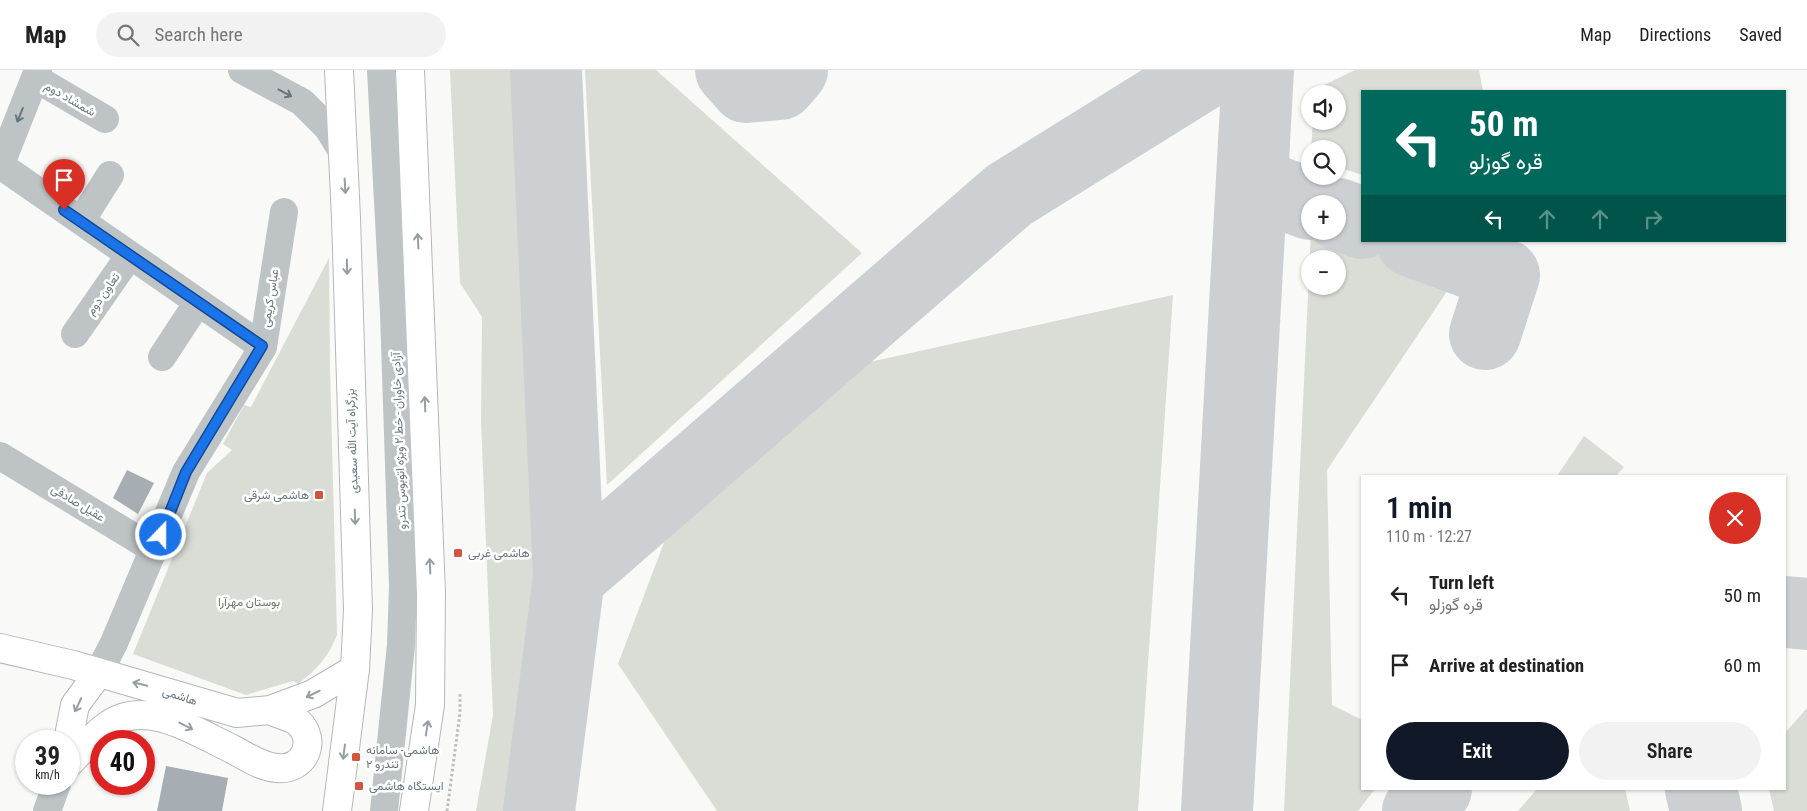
<!DOCTYPE html>
<meta charset="utf-8">
<style>
body{margin:0;font-family:"Roboto Condensed",Vazirmatn,sans-serif;background:#f2f2f2;color:#222;height:100vh;display:flex;flex-direction:column;font-size:19px;white-space:nowrap}
*{box-sizing:border-box;margin:0}
p{font-size:16px;color:#767676}
.icon{flex:none;width:28px;height:28px;fill:none;stroke:currentColor;stroke-width:2;stroke-linecap:round;stroke-linejoin:round}
.map{position:relative;flex:1;overflow:hidden}
.panel{position:absolute;left:1361px;top:405px;width:425px;height:315px;display:flex;flex-direction:column;background:#fff;border-radius:0px;box-shadow:0 1px 4px #0004}
.panel>*{flex:none}
.hud{position:absolute;left:1361px;top:20px;width:425px;height:152px;border-radius:0px;box-shadow:0 1px 4px #0004;background:#00695c;color:#fff;overflow:hidden}
.fabs{position:absolute;left:1301px;top:15px;display:grid;gap:10px}
.fabs a{display:grid;place-items:center;width:45px;height:45px;border-radius:50%;background:#fff;box-shadow:0 1px 4px #0004;font-size:25px}
.speed{position:absolute;left:15px;top:660px;display:flex;gap:10px;font-size:25px;font-weight:700;text-align:center}
.speed>*{display:grid;place-content:center;width:65px;height:65px;border-radius:50%;background:#fff;box-shadow:0 1px 4px #0004;line-height:1}
.speed small{font-size:12px;font-weight:400}
.speed .limit{border:8px solid #d22;background:#fff;color:#111}
.pin{position:absolute;display:grid;place-items:center;width:42px;height:42px;color:#fff;margin:-51px -21px;border-radius:50% 50% 50% 0;rotate:-45deg;box-shadow:0 0 5px #0007}
.pin .icon{rotate:45deg}
.me{position:absolute;width:55px;margin:-28px;rotate:22deg;stroke-linejoin:round;filter:drop-shadow(0 0 4px #0008)}
.turn{display:flex;align-items:center;gap:18px;height:105px;padding:0 25px;font-size:22px}
.turn .icon{width:65px;height:65px;stroke-width:2.5}
.turn b{display:block;font-size:35px;line-height:42px}
.lanes{display:flex;align-items:center;height:48px;padding:0 25px;background:#0003;justify-content:center;gap:25px;direction:ltr}
.lanes .off{opacity:.35}
.round{display:grid;place-items:center;flex:none;width:52px;height:52px;border-radius:26px;background:#f2f2f2}
.head{display:flex;align-items:center;justify-content:space-between;height:85px;padding:0 25px}
h1{font-size:30px;font-weight:600;line-height:38px;color:#111827}
.action{display:flex;gap:10px;margin-top:auto;padding:10px 25px}
.action a{flex:1;height:58px;border-radius:30px;background:#111827;color:#fff;font-size:20px;font-weight:600;line-height:58px;text-align:center}
.action a+a{background:#f2f2f2;color:#222}
ul{padding:0;list-style:none}
li{display:flex;align-items:center;gap:15px;height:70px;padding:0 25px}
li div{flex:1}
li b{display:block;font-size:19px}
li em{font-style:normal}
header{display:flex;align-items:center;gap:30px;box-sizing:border-box;height:70px;padding:0 25px;background:#fff;border-bottom:1px solid #e0e0e0}
header strong{font-size:24px}
nav{display:flex;gap:28px;margin-inline-start:auto;font-size:18px}
.search{width:350px;height:45px;background:#f2f2f2;display:flex;align-items:center;gap:12px;box-sizing:border-box;padding:0 18px;border-radius:28px;color:#767676;font-size:19px}
.map>svg:first-child{display:block}
.green{fill:#d9ddd6;fill-rule:evenodd}
.lines{fill:none;stroke-linecap:round;stroke-linejoin:round}
.taxiway{stroke:#cdd0d2;stroke-width:72}
.building{fill:#a6aeb3}
.major-casing{stroke:#b2b8ba;stroke-width:30}
.highway-casing{stroke:#b4b8bb;stroke-width:30}
.path{stroke:#b9bdbe;stroke-width:3;stroke-dasharray:2.5 2.5;stroke-linecap:butt}
.minor{stroke:#bec3c6;stroke-width:28}
.major{stroke:#fff;stroke-width:28}
.highway{stroke:#fff;stroke-width:28}
.oneway{stroke:#66767e}
.oneway2{stroke:#949fa5}
.route-casing{stroke:#114b97;stroke-width:12}
.route{stroke:#1a73e8;stroke-width:9}
.poi-dot{fill:#d1563e;stroke:#fff;stroke-width:2}
.labels{text-anchor:middle;dominant-baseline:central;stroke-width:5;stroke-linejoin:round;paint-order:stroke}
.street-label{font-size:12px;fill:#66767e;stroke:#fff}
.poi-label{font-size:12px;fill:#66767e;stroke:#fff;text-anchor:start}
.park-label{font-size:12px;fill:#697765;stroke:#fff}
</style>
<header>
<strong>Map</strong>
<div class="search"><svg class="icon" aria-label="search" viewBox="0 0 24 24"><circle cx="10" cy="10" r="6"/><path d="M15 15l6 6"/></svg>Search here</div>
<nav><a>Map</a><a>Directions</a><a>Saved</a></nav>
</header>
<div class="map">
<svg width="1807" height="741" viewBox="0 0 1807 741">
<rect width="100%" height="100%" fill="#f9f9f7"/>
<path class="green" d="M450 0H519L542 438 539 616 522 741H476L493 645 481 351 482 247 460 213Z
M585 0H656L862 183 607 415Z
M1355 0H1479L1483 21H1362V105L1338 97V79H1311L1313 51H1338V24H1315L1316 19Z
M1311 161H1331L1450 217 1327 400 1332 635 1362 650V719H1375L1358 741H1284ZM1310 189H1338V216H1310Z
M329 188 330 297 337 565C327 589 317 599 298 614L293 611 246 625 133 584 207 403 232 380 223 374 244 335 251 337Z
M1173 225 1138 741H717L618 594 668 462 856 295Z
M1584 366 1624 397 1616 406H1557Z
M1807 638V741H1774L1769 719H1785V663Z
M1537 719H1625L1630 741H1518Z"/>
<g class="lines">
<path class="taxiway" d="M546 0 569 507
M731 0 746 17 780 14 792 0
M1252 113 1310 134
M1338 144 1362 153
M1412 171 1504 205 1485 264
M1785 542 1807 544
M1701 719 1706 741
M539 741 569 507 1009 125 1210 0
M1217 741 1258 0
M1418 741 1436 719"/>
</g>
<path class="building" d="M127 400 154 413 138 444 113 428Z
M166 696 228 708 222 741H157Z"/>
<g class="lines">
<defs>
<path id="major" d="M0 578 73 595 237 643 270 640 313 624 355 599
M68 671 75 635 98 604
M69 693C81 681 93 666 107 656 145 627 196 662 232 679 246 686 261 697 277 698 304 701 318 671 298 652 291 647 278 644 270 640"/>
<path id="highway" d="M410 0 431 523 430 635 414 741
M337 741 355 599 358 540 346 148 339 0"/>
</defs>
<use href="#major" class="major-casing"/>
<use href="#highway" class="highway-casing"/>
<path class="path" d="M447 741 460 643V624"/>
<path class="minor" d="M242 0 302 32 328 58 343 83
M381 0 394 243 403 516 401 575 384 741
M35 8 105 49
M0 95 263 277
M0 96 38 0
M81 151 110 105
M75 264 130 185
M162 287 198 232
M0 386 155 480
M98 604 114 573 186 402 263 277 284 142
M47 741 57 714"/>
<use href="#major" class="major"/>
<use href="#highway" class="highway"/>
</g>
<defs><path id="oneway-shaft" d="M-6 0H5M1.5-3L5.5 0L1.5 3" fill="none" stroke-width="1.6" stroke-linecap="round" stroke-linejoin="round" transform="scale(1.25)"/></defs>
<g class="oneway">
<use href="#oneway-shaft" transform="translate(285 23) rotate(28)"/>
<use href="#oneway-shaft" transform="translate(20 45) rotate(112)"/>
</g>
<g class="oneway2">
<use href="#oneway-shaft" transform="translate(345 116) rotate(87)"/>
<use href="#oneway-shaft" transform="translate(418 171) rotate(-93)"/>
<use href="#oneway-shaft" transform="translate(347 197) rotate(89)"/>
<use href="#oneway-shaft" transform="translate(425 334) rotate(-92)"/>
<use href="#oneway-shaft" transform="translate(355 447) rotate(88)"/>
<use href="#oneway-shaft" transform="translate(430 496) rotate(-92)"/>
<use href="#oneway-shaft" transform="translate(140 614) rotate(-166)"/>
<use href="#oneway-shaft" transform="translate(313 624) rotate(154)"/>
<use href="#oneway-shaft" transform="translate(78 635) rotate(115)"/>
<use href="#oneway-shaft" transform="translate(186 656) rotate(27)"/>
<use href="#oneway-shaft" transform="translate(427 658) rotate(-81)"/>
<use href="#oneway-shaft" transform="translate(344 682) rotate(97)"/>
</g>
<g class="lines">
<defs>
<path id="route" d="M64 140 262 276 186 402 161 465"/>
</defs>
<use href="#route" class="route-casing"/>
<use href="#route" class="route"/>
</g>
<g class="poi-dot">
<rect x="314" y="420" width="10" height="10" rx="2.5"/>
<rect x="453" y="478" width="10" height="10" rx="2.5"/>
<rect x="351" y="682" width="10" height="10" rx="2.5"/>
<rect x="354" y="711" width="10" height="10" rx="2.5"/>
</g>
<g class="labels">
<g class="street-label">
<text transform="translate(70 29) rotate(30)">شمشاد دوم</text>
<text transform="translate(103 224) rotate(-55)">تعاون دوم</text>
<text transform="translate(270 228) rotate(-81)">عباس کریمی</text>
<text transform="translate(352 371) rotate(-92)">بزرگراه آیت الله سعیدی</text>
<text transform="translate(399 371) rotate(-92)">آزادی خاوران - خط ۲ ویژه اتوبوس تندرو</text>
<text transform="translate(78 433) rotate(31)">عقیل صادقی</text>
<text transform="translate(180 626) rotate(18)">هاشمی</text>
</g>
<g class="poi-label">
<text x="309" y="425" text-anchor="end">هاشمی شرقی</text>
<text x="468" y="483">هاشمی غربی</text>
<text x="366" y="680">هاشمی- سامانه<tspan x="366" dy="14">۲ تندرو</tspan></text>
<text x="369" y="716">ایستگاه هاشمی</text>
</g>
<g class="park-label">
<text x="249" y="532">بوستان مهرآرا</text>
</g>
</g>
</svg>
<div class="fabs">
<a><svg class="icon" aria-label="sound" viewBox="0 0 24 24"><path d="M4 9h4l5-4v14l-5-4H4zM17 9q2 3 0 6"/></svg></a>
<a><svg class="icon" aria-label="search" viewBox="0 0 24 24"><circle cx="10" cy="10" r="6"/><path d="M15 15l6 6"/></svg></a>
<a>+</a>
<a>−</a>
</div>
<div class="speed"><div>39<small>km/h</small></div><div class="limit">40</div></div>
<div class="pin" style="left:64px;top:140px;background:#d93025"><svg class="icon" aria-label="arrive" viewBox="0 0 24 24"><path d="M6 21V4h12l-3 4 3 4H6"/></svg></div>
<svg class="me" style="left:161px;top:465px" viewBox="-20 -20 40 40"><circle r="17" fill="#1a73e8" stroke="#fff" stroke-width="3"/><path d="M0-11L8 9 0 5-8 9z" fill="#fff"/></svg>
<div class="hud">
<div class="turn"><svg class="icon" aria-label="left" viewBox="0 0 24 24"><path d="M17 20v-9H6M10 6l-5 5 5 5"/></svg><div><b>50 m</b>قره گوزلو</div></div>
<div class="lanes"><svg class="icon" aria-label="left" viewBox="0 0 24 24"><path d="M17 20v-9H6M10 6l-5 5 5 5"/></svg><svg class="icon off" aria-label="ahead" viewBox="0 0 24 24"><path d="M12 20V5M6 11l6-6 6 6"/></svg><svg class="icon off" aria-label="ahead" viewBox="0 0 24 24"><path d="M12 20V5M6 11l6-6 6 6"/></svg><svg class="icon off" aria-label="right" viewBox="0 0 24 24"><path d="M7 20v-9h11M14 6l5 5-5 5"/></svg></div>
</div>
<section class="panel">
<div class="head"><div><h1>1 min</h1><p>110 m · 12:27</p></div><a class="round" style="background:#d93025;color:#fff"><svg class="icon" aria-label="close" viewBox="0 0 24 24"><path d="M6 6l12 12M18 6L6 18"/></svg></a></div>
<ul>
<li><svg class="icon" aria-label="left" viewBox="0 0 24 24"><path d="M17 20v-9H6M10 6l-5 5 5 5"/></svg><div><b>Turn left</b><p>قره گوزلو</p></div><em>50 m</em></li>
<li><svg class="icon" aria-label="arrive" viewBox="0 0 24 24"><path d="M6 21V4h12l-3 4 3 4H6"/></svg><div><b>Arrive at destination</b></div><em>60 m</em></li>
</ul>
<div class="action"><a>Exit</a><a>Share</a></div>
</section>
</div>
